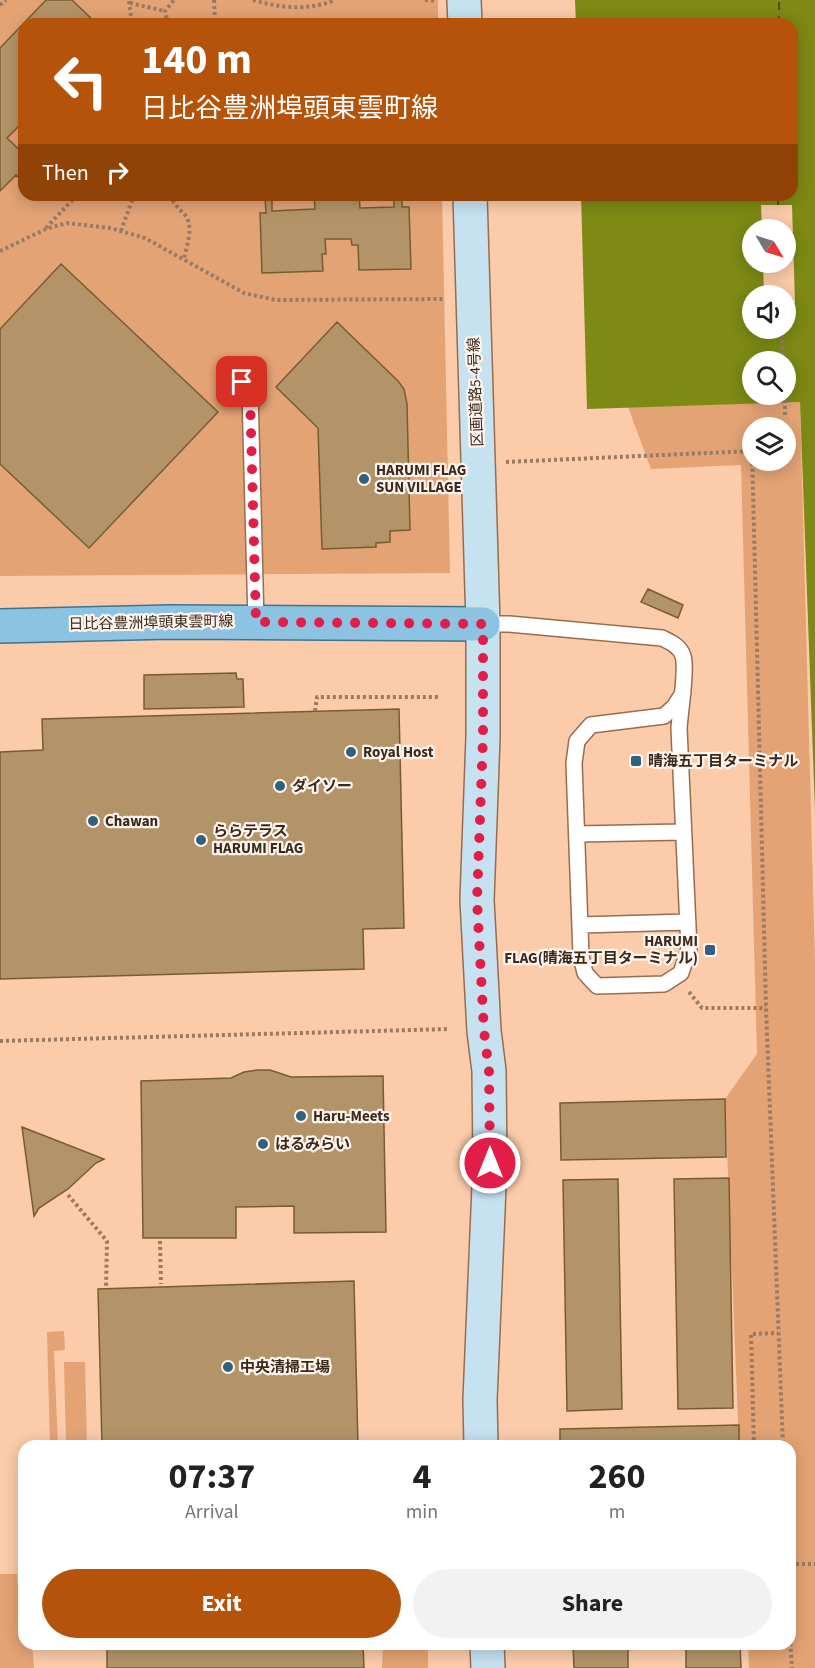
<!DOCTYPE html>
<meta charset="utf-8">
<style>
body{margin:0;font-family:"Source Sans 3","Noto Sans JP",sans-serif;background:#f2f2f2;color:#222;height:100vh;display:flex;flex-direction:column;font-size:22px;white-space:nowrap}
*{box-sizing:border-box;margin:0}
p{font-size:20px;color:#767676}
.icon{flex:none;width:33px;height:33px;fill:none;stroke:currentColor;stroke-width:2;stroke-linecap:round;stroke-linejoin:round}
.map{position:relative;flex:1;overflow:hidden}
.panel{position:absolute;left:18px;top:1440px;width:778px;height:210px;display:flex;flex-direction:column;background:#fff;border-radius:18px;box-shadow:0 3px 15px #0003}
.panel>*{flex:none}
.hud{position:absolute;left:18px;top:18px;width:780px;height:183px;border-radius:18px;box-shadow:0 3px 15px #0003;background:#b45309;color:#fff;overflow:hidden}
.needle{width:39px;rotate:128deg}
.fabs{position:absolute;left:742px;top:219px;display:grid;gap:12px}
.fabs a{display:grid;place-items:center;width:54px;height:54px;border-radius:50%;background:#fff;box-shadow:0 3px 15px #0003;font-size:30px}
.pin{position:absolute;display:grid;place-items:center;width:51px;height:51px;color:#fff;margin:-26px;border-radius:12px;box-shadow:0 3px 9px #0006}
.me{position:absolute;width:66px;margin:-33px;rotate:0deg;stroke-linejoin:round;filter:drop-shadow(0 0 4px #0008)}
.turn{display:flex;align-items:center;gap:21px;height:126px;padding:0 24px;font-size:27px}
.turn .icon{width:78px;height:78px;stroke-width:2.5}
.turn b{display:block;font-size:42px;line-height:51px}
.then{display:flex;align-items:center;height:57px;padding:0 24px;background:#0003;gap:12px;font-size:22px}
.eta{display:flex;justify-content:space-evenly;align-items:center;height:102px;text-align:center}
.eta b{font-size:36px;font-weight:700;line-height:42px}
.action{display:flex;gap:12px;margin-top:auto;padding:12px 24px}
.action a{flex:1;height:69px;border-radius:36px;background:#b45309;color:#fff;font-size:24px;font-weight:700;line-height:69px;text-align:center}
.action a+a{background:#f2f2f2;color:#222}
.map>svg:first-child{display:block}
.green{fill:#e3a375;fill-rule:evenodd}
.water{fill:#7d8a14;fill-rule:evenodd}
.pier{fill:#fbcbaa}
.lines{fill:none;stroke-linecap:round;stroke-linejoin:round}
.ferry{stroke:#383e12;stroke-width:1.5;stroke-dasharray:8 6;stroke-linecap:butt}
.building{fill:#b39468;stroke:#785c30;stroke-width:1.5;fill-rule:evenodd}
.lane-casing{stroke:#986d4f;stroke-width:18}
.secondary-casing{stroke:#986d4f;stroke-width:36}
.primary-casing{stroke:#3e7390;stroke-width:36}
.path{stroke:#9b7a63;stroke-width:4;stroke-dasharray:3 3;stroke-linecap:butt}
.lane{stroke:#fff;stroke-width:15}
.secondary{stroke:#c6e1f0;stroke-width:33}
.primary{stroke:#8cc3e2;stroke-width:33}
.route{stroke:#e11d48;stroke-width:10;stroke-dasharray:0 18}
.poi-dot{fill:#306280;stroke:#fff5ee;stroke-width:2}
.labels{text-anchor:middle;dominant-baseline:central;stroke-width:4.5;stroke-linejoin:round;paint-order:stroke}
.street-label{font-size:15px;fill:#3b291c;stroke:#fff5ee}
.poi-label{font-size:15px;font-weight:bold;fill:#3b291c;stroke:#fff5ee;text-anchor:start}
</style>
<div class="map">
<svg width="815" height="1668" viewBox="0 0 815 1668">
<rect width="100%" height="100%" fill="#fbcbaa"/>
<path class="green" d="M0 0H438V24H24V195H442L450 573 0 576Z
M800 402 815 963V1668H749L748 1644H790V1446H739L725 1099 757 1054 741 465 651 469 628 407ZM753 428H786V460H753Z
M64 1331 65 1350 54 1351 58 1446H50L47 1332Z
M64 1362H85L87 1446H66Z
M0 1574H17L20 1618 24 1622V1644H32L34 1668H0Z
M383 1644H428V1668H382Z"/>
<path class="water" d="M575 0H815V811L800 402 587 409 581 195H792V24H576ZM753 230H786V262H753ZM753 296H786V328H753ZM753 362H786V394H753Z"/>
<path class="pier" d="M761 205H792L795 303H786V296L764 295 763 263 786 262V230L762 229Z"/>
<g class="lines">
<path class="ferry" d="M779 24V0
M778 205V195"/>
</g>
<path class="building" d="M46 0H72L97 24H24V121L7 138 24 154V172L19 178 16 175 0 191V48Z
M259 195H359L360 208 394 207V195H402V207H409L411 269 359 270 358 245H352L351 239H325L326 254H322L323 271 262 273 260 213H266L265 197ZM314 195 315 209 272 211V197Z
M61 264 218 412 89 548 0 464V329Z
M337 322 398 381 404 389 407 404 410 530 390 531V542L376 543V547L322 549 318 428 276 387Z
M648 589 683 605 678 618 641 602Z
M236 673 237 679H243L244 707 144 709V675Z
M399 709 404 928 363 929 364 969 0 979V752L43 750 42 719Z
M257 1070H270L291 1077 383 1076 386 1232 294 1233V1206L236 1207V1238H143L141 1081 231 1078 244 1072Z
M725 1099 726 1157 561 1160 560 1103Z
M22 1127 104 1159 96 1163 68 1189 39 1208 34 1216Z
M729 1178 733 1408 678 1409 674 1179Z
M618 1179 622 1409 567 1411 563 1180Z
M354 1281 358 1446H102L98 1289Z
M739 1425V1446H560V1429Z
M107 1644H363L364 1668H107Z
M573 1644H628V1668H574Z
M686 1644H740L741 1668H686Z"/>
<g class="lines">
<defs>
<path id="lane" d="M234 372 250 392 256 622
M483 624H509L662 638C670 642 680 646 683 656 687 667 680 714 679 728L689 949 681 973 664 984 597 986 585 973 581 956 574 763 577 741 591 725 664 716 674 707 683 693
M577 834 683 832
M580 925 688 922"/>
<path id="secondary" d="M464 0 465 24
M470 195 483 624V737L477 900 484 1031 489 1071 490 1163 480 1400 481 1446
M487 1644 488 1668"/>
<path id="primary" d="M0 626 171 622 483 624"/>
</defs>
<use href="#lane" class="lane-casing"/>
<use href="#secondary" class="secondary-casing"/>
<use href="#primary" class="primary-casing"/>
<path class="path" d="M214 0 215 24
M253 0C280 8 309 11 335 0
M425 0 437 1
M129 1 132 24
M130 3 165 11
M0 5 6 0
M168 24 165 11 174 0
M170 195C174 204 178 208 185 215 194 226 187 245 184 258
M46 228 77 195
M121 231 134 195
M0 251 46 229 67 223 110 228 145 238 244 293 276 300 445 299
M782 328 783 362
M785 394V415
M506 462 752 451 766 1008 783 1446
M315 711 317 697H439
M689 992 702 1008H766
M0 1041 449 1029
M68 1195 107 1241 106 1288
M160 1241 161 1284
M754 1446 751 1334 778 1333
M790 1564H815
M790 1637 792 1668"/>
<use href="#lane" class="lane"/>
<use href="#secondary" class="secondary"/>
<use href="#primary" class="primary"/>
</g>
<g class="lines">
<path class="route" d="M242 382 250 392 256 622 483 624V737L477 900 484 1031 489 1071 490 1163"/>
</g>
<g class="poi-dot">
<circle cx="364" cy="479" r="6"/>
<circle cx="351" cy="752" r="6"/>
<rect x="630" y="755" width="12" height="12" rx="3"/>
<circle cx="280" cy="786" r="6"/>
<circle cx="93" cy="821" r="6"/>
<circle cx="201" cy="840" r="6"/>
<rect x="704" y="944" width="12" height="12" rx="3"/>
<circle cx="301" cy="1116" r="6"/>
<circle cx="263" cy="1144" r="6"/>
<circle cx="228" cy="1367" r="6"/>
</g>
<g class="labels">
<g class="street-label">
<text transform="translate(476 392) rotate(-92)">区画道路5-4号線</text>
<text transform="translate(151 623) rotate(-1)">日比谷豊洲埠頭東雲町線</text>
</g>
<g class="poi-label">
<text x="376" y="470">HARUMI FLAG<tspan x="376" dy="17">SUN VILLAGE</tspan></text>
<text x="363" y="752">Royal Host</text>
<text x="648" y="761">晴海五丁目ターミナル</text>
<text x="292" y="786">ダイソー</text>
<text x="105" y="821">Chawan</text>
<text x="213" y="831">ららテラス<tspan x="213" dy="17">HARUMI FLAG</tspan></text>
<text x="698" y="941" text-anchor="end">HARUMI<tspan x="698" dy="17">FLAG(晴海五丁目ターミナル)</tspan></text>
<text x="313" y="1116">Haru-Meets</text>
<text x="275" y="1144">はるみらい</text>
<text x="240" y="1367">中央清掃工場</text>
</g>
</g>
</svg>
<div class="fabs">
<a><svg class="needle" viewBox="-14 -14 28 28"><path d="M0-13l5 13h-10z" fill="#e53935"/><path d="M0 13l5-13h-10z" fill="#767676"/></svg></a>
<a><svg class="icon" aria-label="sound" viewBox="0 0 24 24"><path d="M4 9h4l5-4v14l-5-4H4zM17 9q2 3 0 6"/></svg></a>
<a><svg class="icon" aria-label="search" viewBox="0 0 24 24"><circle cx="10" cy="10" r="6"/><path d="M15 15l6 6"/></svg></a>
<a><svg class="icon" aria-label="layers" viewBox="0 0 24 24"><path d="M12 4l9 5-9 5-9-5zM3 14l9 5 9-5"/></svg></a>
</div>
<div class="pin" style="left:242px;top:382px;background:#d93025"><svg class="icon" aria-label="arrive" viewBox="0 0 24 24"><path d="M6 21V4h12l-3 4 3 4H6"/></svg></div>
<svg class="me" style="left:490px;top:1163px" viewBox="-20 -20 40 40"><circle r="17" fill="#e11d48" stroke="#fff" stroke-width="3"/><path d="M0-11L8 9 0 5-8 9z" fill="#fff"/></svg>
<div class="hud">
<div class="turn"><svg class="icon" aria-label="left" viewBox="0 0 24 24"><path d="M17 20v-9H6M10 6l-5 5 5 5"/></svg><div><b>140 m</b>日比谷豊洲埠頭東雲町線</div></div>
<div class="then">Then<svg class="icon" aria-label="right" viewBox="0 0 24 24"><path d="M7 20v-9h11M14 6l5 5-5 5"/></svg></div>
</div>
<section class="panel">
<div class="eta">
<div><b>07:37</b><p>Arrival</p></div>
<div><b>4</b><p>min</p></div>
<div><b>260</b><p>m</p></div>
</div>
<div class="action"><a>Exit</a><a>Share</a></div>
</section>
</div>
